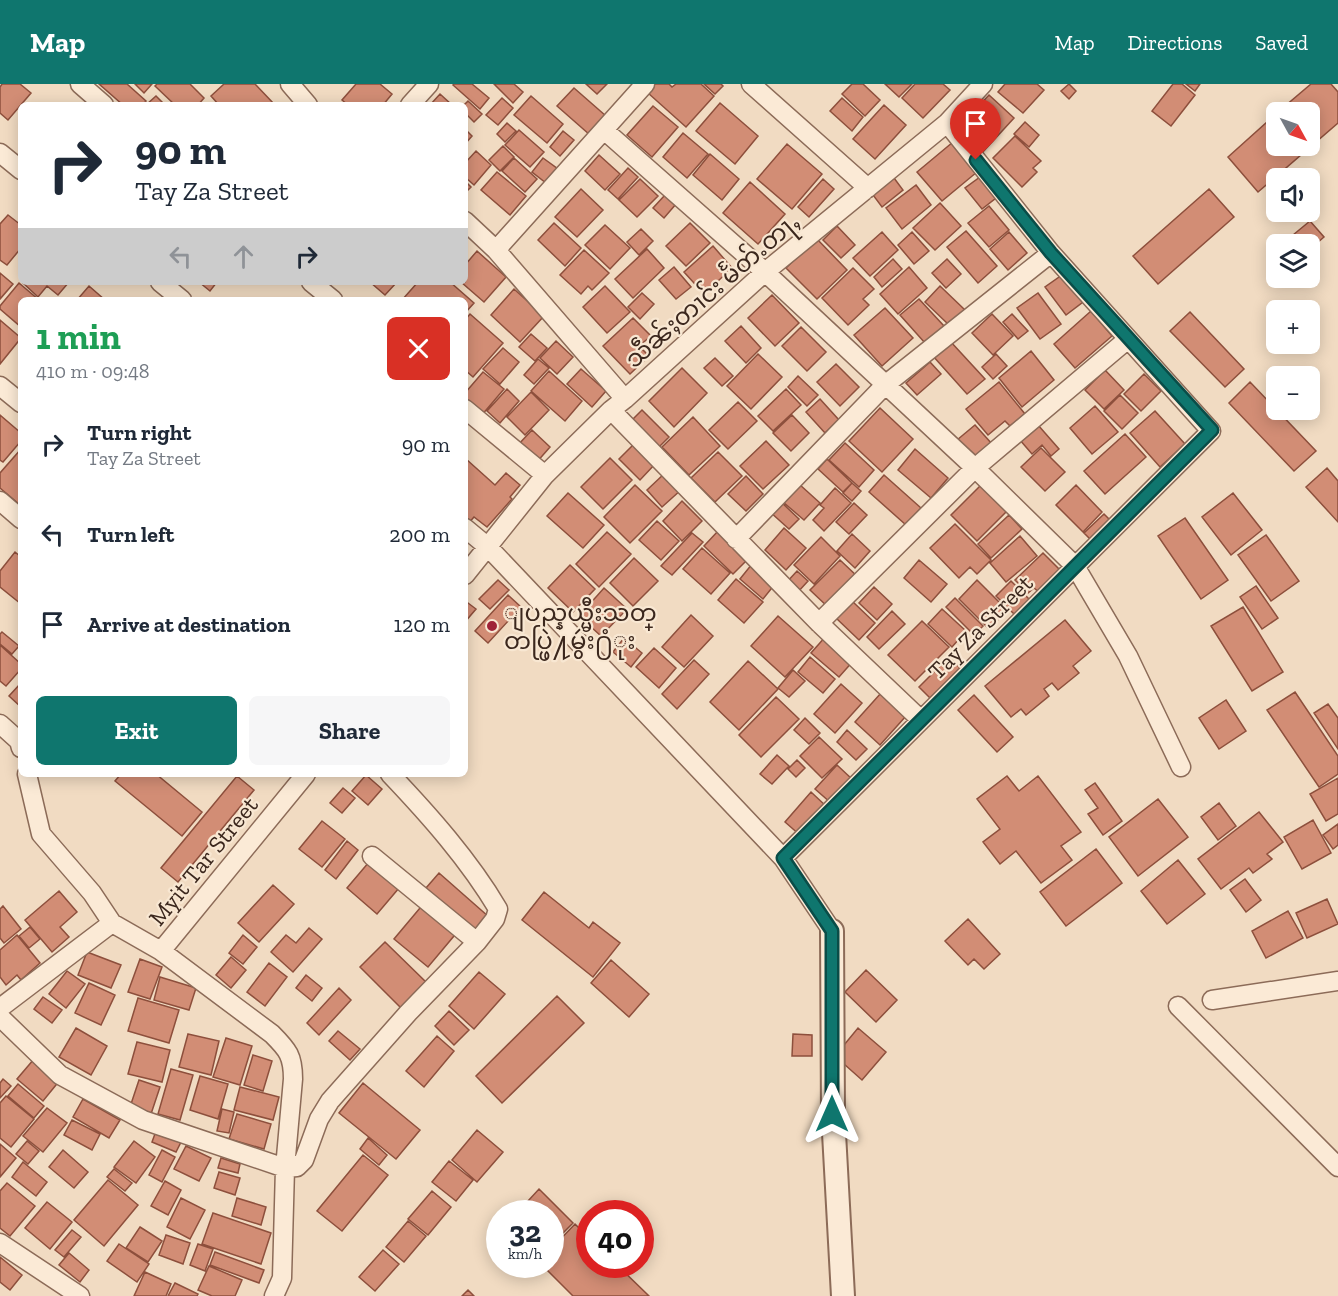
<!DOCTYPE html>
<meta charset="utf-8">
<style>
body{margin:0;font-family:"Zilla Slab","Noto Sans Myanmar",serif;background:#f6f6f7;color:#1f2937;height:100vh;display:flex;flex-direction:column;font-size:22px;white-space:nowrap}
*{box-sizing:border-box;margin:0}
p{font-size:20px;color:#747a83}
.icon{flex:none;width:33px;height:33px;fill:none;stroke:currentColor;stroke-width:2;stroke-linecap:round;stroke-linejoin:round}
.map{position:relative;flex:1;overflow:hidden}
.side{position:absolute;left:18px;top:213px;width:450px;height:480px;display:flex;flex-direction:column;background:#fff;border-radius:9px;box-shadow:0 3px 15px #0003}
.side>*{flex:none}
.guide{position:absolute;left:18px;top:18px;width:450px;height:183px;border-radius:9px;box-shadow:0 3px 15px #0003;background:#fff;color:#1f2937;overflow:hidden}
.needle{width:39px;rotate:130deg}
.fabs{position:absolute;left:1266px;top:18px;display:grid;gap:12px}
.fabs a{display:grid;place-items:center;width:54px;height:54px;border-radius:9px;background:#fff;box-shadow:0 3px 15px #0003;font-size:30px}
.speed{position:absolute;left:486px;top:1116px;display:flex;gap:12px;font-size:30px;font-weight:700;text-align:center}
.speed>*{display:grid;place-content:center;width:78px;height:78px;border-radius:50%;background:#fff;box-shadow:0 3px 15px #0003;line-height:1}
.speed small{font-size:15px;font-weight:400}
.speed .limit{border:9px solid #d22;background:#fff;color:#111}
.pin{position:absolute;display:grid;place-items:center;width:51px;height:51px;color:#fff;margin:-62px -26px;border-radius:50% 50% 50% 0;rotate:-45deg;box-shadow:0 0 6px #0007}
.pin .icon{rotate:45deg}
.me{position:absolute;width:66px;margin:-33px;rotate:0deg;stroke-linejoin:round;filter:drop-shadow(0 0 4px #0008)}
.turn{display:flex;align-items:center;gap:21px;height:126px;padding:0 18px;font-size:27px}
.turn .icon{width:78px;height:78px;stroke-width:2.5}
.turn b{display:block;font-size:42px;line-height:51px}
.lanes{display:flex;align-items:center;height:57px;padding:0 18px;background:#0003;justify-content:center;gap:30px;direction:ltr}
.lanes .off{opacity:.35}
.round{display:grid;place-items:center;flex:none;width:63px;height:63px;border-radius:9px;background:#f6f6f7}
.overview{display:flex;align-items:center;justify-content:space-between;height:102px;padding:0 18px}
h1{font-size:36px;font-weight:800;line-height:45px;color:#1e9e55}
.action{display:flex;gap:12px;margin-top:auto;padding:12px 18px}
.action a{flex:1;height:69px;border-radius:9px;background:#0f766e;color:#fff;font-size:24px;font-weight:800;line-height:69px;text-align:center}
.action a+a{background:#f6f6f7;color:#1f2937}
ul{padding:0;list-style:none}
li{display:flex;align-items:center;gap:18px;height:90px;padding:0 18px}
li div{flex:1}
li b{display:block;font-size:22px}
li em{font-style:normal}
header{display:flex;align-items:center;gap:36px;box-sizing:border-box;height:84px;padding:0 30px;background:#0f766e;color:#fff}
header strong{font-size:28px}
nav{display:flex;gap:33px;margin-inline-start:auto;font-size:21px}
.map>svg:first-child{display:block}
.building{fill:#d28d75;stroke:#8d4f3c;stroke-width:1.5}
.lines{fill:none;stroke-linecap:round;stroke-linejoin:round}
.minor-casing{stroke:#8c6b58;stroke-width:21}
.tertiary-casing{stroke:#8c6b58;stroke-width:26}
.minor{stroke:#fbead6;stroke-width:18}
.tertiary{stroke:#fbead6;stroke-width:22}
.route-casing{stroke:#0a4d48;stroke-width:15}
.route{stroke:#0f766e;stroke-width:10}
.poi-dot{fill:#9f2338;stroke:#f8e7d2;stroke-width:2}
.labels{text-anchor:middle;dominant-baseline:central;stroke-width:4.5;stroke-linejoin:round;paint-order:stroke}
.street-label{font-size:24px;fill:#3b271d;stroke:#f8e7d2}
.poi-label{font-size:24px;fill:#3b271d;stroke:#f8e7d2;text-anchor:start}
</style>
<header>
<strong>Map</strong>
<nav><a>Map</a><a>Directions</a><a>Saved</a></nav>
</header>
<div class="map">
<svg width="1338" height="1212" viewBox="0 0 1338 1212">
<rect width="100%" height="100%" fill="#f1dbc2"/>
<path class="building" d="M2 0H20L31 9 8 36 0 29V3Z
M99 0H127L146 17 142 21H123Z
M135 0H152L144 9Z
M157 0H190L204 14 198 21H175L155 2Z
M224 0H255L275 21H219L211 12Z
M356 0H380L392 10 383 21H348L342 16Z
M454 0H472L489 14 480 25 453 1Z
M494 0H514L523 8 513 19Z
M586 0H607L597 10Z
M655 0H669L672 3 676 0H701L714 12 686 43 648 9Z
M704 0H721L723 2 715 10Z
M852 0H863L880 16 865 32 842 10Z
M885 0H912L899 13Z
M915 0H943L950 6 923 34 902 14Z
M1005 0H1037L1044 6 1023 29 998 8Z
M1069 0 1076 7 1069 15 1061 7Z
M1173 0H1182L1195 11 1171 42 1152 27Z
M1186 0H1200L1195 7Z
M1311 0H1331L1338 8V39L1258 108 1228 73 1276 30V62H1310V28H1278Z
M574 4 606 32 590 51 557 22Z
M440 10 452 21H430Z
M989 11 1014 34 982 69 957 45Z
M156 12 165 21H146Z
M531 12 563 40 547 59 514 31Z
M502 14 513 24 498 41 486 31Z
M842 14 863 33 852 47 830 27Z
M468 17 482 30 474 38 465 29 464 21Z
M720 19 758 52 735 80 696 47Z
M884 21 906 41 875 75 853 55Z
M653 22 678 43 652 73 627 51Z
M1025 38 1039 51 1029 63 1014 50Z
M507 39 516 47 505 58 497 50Z
M465 45 472 52 465 60Z
M519 46 544 68 530 83 505 61Z
M563 47 574 56 560 72 550 63Z
M683 49 708 70 687 94 663 73Z
M1015 52 1041 77 1033 84 1037 88 1022 103 993 74Z
M953 58 977 88 942 117 917 88Z
M787 60 822 90 792 125 757 95Z
M503 62 514 73 500 87 489 76Z
M476 67 491 81 474 101 465 93V79Z
M710 70 739 95 722 116 693 91Z
M599 71 620 90 605 106 585 87Z
M514 74 537 95 525 108 502 87Z
M543 74 558 85 546 99 532 88Z
M628 84 638 93 618 115 608 106Z
M497 88 526 112 510 131 481 106Z
M980 93 996 114 982 125 965 104Z
M894 94 903 106 882 123 873 111Z
M640 95 658 112 637 133 619 116Z
M823 95 834 105 809 133 798 123Z
M465 97 471 103 465 109Z
M750 98 785 130 758 160 723 129Z
M916 101 931 121 902 145 886 124Z
M581 105 603 126 577 153 555 133Z
M1209 105 1234 133 1158 200 1133 172Z
M665 111 676 120 664 134 653 124Z
M940 119 961 142 935 166 913 144Z
M989 122 1009 146 989 163 968 139Z
M8 131 21 141V164L7 181 0 176V140Z
M1310 137 1324 153 1310 165V160H1301L1293 151Z
M554 139 581 164 565 182 538 156Z
M690 139 710 159 686 182 666 162Z
M605 141 630 164 610 185 585 161Z
M837 142 855 161 841 174 823 156Z
M641 145 653 157 639 171 627 158Z
M966 147 997 182 978 199 947 163Z
M882 148 898 166 870 192 853 174Z
M912 148 929 167 914 180 898 161Z
M1009 148 1027 169 1008 186 990 165Z
M816 154 847 186 817 215 786 184Z
M713 162 732 184 704 210 684 188Z
M647 165 664 184 633 214 615 195Z
M584 166 609 189 592 206 588 202 581 210 560 191Z
M477 167 506 193 484 218 461 198H465V181Z
M893 175 902 185 882 203 874 193Z
M947 175 961 190 946 204 932 189Z
M1310 177 1317 184 1310 192Z
M674 183 691 203 676 215 659 196Z
M909 183 927 204 898 230 880 210Z
M853 184 874 205 863 215 869 221 848 241 822 214Z
M0 189 13 200 0 215Z
M1062 191 1083 218 1066 231 1045 203Z
M24 198H69L58 211 47 202 38 213 23 199Z
M199 198H217L210 207Z
M370 198H397L385 211Z
M418 198H450L474 219 465 229V216H402Z
M19 199 39 216H21V243L0 225V222Z
M89 202 105 216H77Z
M605 202 630 228 607 249 583 223Z
M940 202 965 226 950 242 925 218Z
M514 205 544 232 520 258 491 231Z
M642 209 654 220 640 235 628 223Z
M1038 209 1061 240 1040 255 1017 224Z
M772 211 799 239 775 262 748 234Z
M919 215 944 242 925 259 900 231Z
M885 224 913 254 882 282 854 251Z
M1091 227 1112 252 1075 284 1054 260Z
M1190 228 1244 285 1225 303 1170 247Z
M470 230 503 259 473 293 465 286V236Z
M992 230 1013 252 993 271 972 249Z
M1012 230 1028 247 1018 255 1003 238Z
M633 234 651 252 639 262 649 272 630 290 603 262Z
M0 236 21 254 0 280Z
M741 242 761 264 746 279 725 257Z
M801 243 826 268 807 287 782 262Z
M531 250 547 264 535 277 519 263Z
M556 257 573 273 557 290 540 274Z
M950 257 985 295 967 310 933 272Z
M503 264 519 278 500 300 483 285Z
M1031 267 1054 296 1022 323 999 294Z
M758 270 782 293 751 325 727 302Z
M996 270 1007 282 993 295 982 283Z
M715 274 733 292 722 302 704 284Z
M538 275 549 284 534 300 524 291Z
M930 278 941 290 917 311 906 299Z
M836 280 859 303 840 322 817 298Z
M682 284 707 309 674 343 649 317Z
M581 285 606 307 592 323 567 300Z
M1105 286 1124 306 1104 325 1085 306Z
M549 287 582 317 565 337 531 307Z
M483 288 504 305 481 332 465 318V309Z
M1144 290 1161 307 1141 327 1124 310Z
M798 292 818 311 807 322 788 303Z
M999 298 1025 330 1010 342 1005 337 988 351 966 325Z
M1250 298 1316 367 1294 387 1229 319Z
M507 305 519 317 500 339 487 327Z
M786 305 801 321 773 347 758 332Z
M531 308 549 326 525 351 507 333Z
M1120 311 1138 329 1122 345 1104 327Z
M820 315 839 336 825 349 806 328Z
M738 318 757 337 728 365 709 346Z
M1095 322 1118 348 1092 370 1070 344Z
M880 324 913 355 882 388 849 357Z
M642 326 669 353 658 364 631 337Z
M1155 327 1185 360 1160 383 1130 349Z
M0 331 21 349V357L3 378 0 376Z
M792 331 809 349 791 367 773 349Z
M693 333 720 362 689 391 662 363Z
M975 341 992 360 974 376 957 356Z
M1038 341 1059 365 1051 372 1042 361 1032 370 1020 356Z
M532 346 550 363 536 379 517 362Z
M1125 350 1146 373 1105 410 1084 387Z
M766 357 789 381 763 405 740 382Z
M635 359 656 379 640 396 619 375Z
M845 359 874 386 859 403 829 376Z
M1041 364 1065 388 1045 407 1021 383Z
M21 365V419L20 421 0 404V389Z
M915 365 948 394 931 414 898 386Z
M718 368 742 392 715 418 691 394Z
M610 374 632 396 603 425 581 403Z
M466 375 495 401 506 389 520 401 510 413 512 415 487 443 474 433 466 442 465 441Z
M827 375 852 399 843 408 818 385Z
M1327 384 1338 397V438L1306 403Z
M666 388 682 405 662 423 647 406Z
M884 391 921 424 906 441 869 408Z
M746 392 763 410 746 427 728 410Z
M852 399 861 407 852 417 843 409Z
M799 400 820 419 804 436 783 418Z
M635 401 662 427 630 459 604 433Z
M981 401 1007 427 977 457 951 431Z
M1076 401 1102 428 1083 448 1056 421Z
M835 404 851 419 824 447 813 436 824 424 820 421Z
M568 409 604 441 583 464 547 432Z
M1233 409 1262 446 1231 471 1202 433Z
M779 416 799 435 789 445 769 427Z
M682 417 702 437 682 457 663 437Z
M854 419 867 431 849 450 836 438Z
M1104 430 1111 437 1091 456 1084 449Z
M1009 431 1022 445 991 474 978 460Z
M1185 434 1228 496 1201 515 1158 452Z
M657 437 679 457 661 476 639 456Z
M955 440 991 476 977 490 970 483 959 494 930 464Z
M784 444 806 464 786 486 765 466Z
M718 447 747 476 733 490 704 462Z
M607 448 631 470 599 503 576 480Z
M692 449 703 458 672 491 661 482Z
M852 450 870 467 855 484 837 467Z
M1266 451 1299 497 1271 517 1238 471Z
M1020 452 1037 472 1006 498 990 479Z
M821 453 840 472 814 500 794 481Z
M702 464 730 489 711 510 683 485Z
M15 468 21 473V520L0 503V487Z
M1043 469 1062 488 1040 509 1034 504 1028 509 1015 496Z
M634 474 658 497 633 522 610 499Z
M840 476 859 494 829 524 810 506Z
M919 476 947 500 931 518 904 494Z
M752 480 775 500 763 515 740 495Z
M570 481 595 505 573 528 548 504Z
M797 487 808 497 797 509 786 499Z
M736 495 763 518 744 539 718 516Z
M498 496 509 506 490 525 479 515Z
M977 496 1007 526 989 545 959 515Z
M1011 497 1031 517 1016 532 996 512Z
M1256 502 1278 534 1262 545 1240 513Z
M874 503 892 520 877 536 859 519Z
M604 504 627 525 601 552 579 532Z
M508 511 521 523 488 559 475 547Z
M955 514 983 542 974 551 946 523Z
M852 517 875 539 859 556 836 534Z
M468 519 476 525 465 538V522Z
M1243 523 1283 588 1252 607 1211 542Z
M942 525 966 547 952 563 928 540Z
M892 527 905 540 879 565 867 553Z
M691 531 713 552 684 583 662 563Z
M778 532 813 563 785 593 751 562Z
M1065 536 1091 567 1073 582 1079 589 1058 606 1052 599 1044 605 1049 612 1026 631 1021 625 1011 633 985 602Z
M922 537 949 563 915 597 888 571Z
M2 548 19 562 12 570 0 560V550Z
M826 552 854 576 839 593 811 569Z
M624 554 642 569 631 583 613 568Z
M0 561 21 580V585L6 602 0 597Z
M654 564 676 584 659 604 636 583Z
M810 573 835 595 823 609 798 588Z
M949 573 960 584 930 614 919 603Z
M694 576 709 590 677 625 662 610Z
M748 577 778 605 739 646 710 618Z
M793 586 805 597 789 613 778 604Z
M21 599V623L9 612Z
M841 600 862 619 835 649 814 630Z
M1295 608 1338 672V690L1319 703 1267 626Z
M881 609 906 632 880 661 855 638Z
M974 611 1013 653 997 668 958 626Z
M776 613 799 635 761 673 739 651Z
M1226 616 1246 647 1219 665 1199 634Z
M1328 620 1338 634V665L1314 629Z
M805 634 820 649 809 660 794 646Z
M847 646 867 665 856 676 837 658Z
M819 653 842 675 822 694 800 672Z
M777 671 789 682 772 700 760 690Z
M797 676 805 684 796 693 788 685Z
M837 681 853 696 831 719 815 705Z
M121 690H156L202 728 182 752 115 697Z
M366 691 382 705 368 721 352 707Z
M237 692 254 706 178 798 161 784Z
M1007 692 1019 707 1038 692 1081 748 1061 762 1072 776 1041 799 1016 767 1000 780 983 758 1000 745 977 715Z
M1338 694V730L1326 737 1310 710Z
M1095 699 1122 737 1103 751 1088 730 1098 724 1085 706Z
M343 704 355 714 342 729 330 719Z
M811 708 827 723 801 752 785 738Z
M1158 715 1188 753 1138 792 1109 753Z
M1219 719 1236 742 1218 756 1201 733Z
M1259 728 1283 758 1267 770 1272 775 1253 789 1249 784 1221 805 1198 775Z
M1313 736 1331 769 1302 785 1284 753Z
M322 737 345 755 322 783 299 765Z
M1338 740V761L1333 765 1323 751Z
M347 757 358 766 336 795 325 786Z
M1096 765 1122 799 1066 842 1040 808Z
M1178 776 1205 810 1167 840 1141 807Z
M369 778 399 804 377 830 347 804Z
M439 789 489 833 475 848 426 804Z
M1245 795 1261 816 1246 828 1230 806Z
M273 801 294 820 259 858 238 839Z
M59 807 77 828 60 843 69 853 52 868 25 836Z
M544 808 589 844 593 838 620 859 593 893 522 836Z
M1327 815 1338 840 1307 854 1296 829Z
M425 818 459 846 428 883 394 855Z
M3 822 21 845 4 859 0 854V825Z
M1288 827 1303 854 1266 874 1252 847Z
M968 835 1000 870 984 885 974 875 968 881 945 857Z
M30 843 40 855 29 864 19 852Z
M309 844 322 855 293 888 271 868 286 851 296 859Z
M17 851 40 879 21 896 17 891 6 901 0 893V866Z
M243 851 257 863 243 880 229 869Z
M385 858 428 900 402 925 360 883Z
M87 868 121 881 111 904 78 891Z
M231 873 246 886 231 904 216 891Z
M140 875 162 883 150 915 128 908Z
M611 876 649 910 629 933 591 899Z
M269 879 287 893 265 922 247 908Z
M866 886 897 916 876 938 845 908Z
M67 887 85 900 66 924 49 910Z
M479 888 505 910 474 945 449 922Z
M306 891 322 904 312 917 296 904Z
M160 893 196 904 189 926 154 916Z
M89 899 115 911 101 941 75 929Z
M339 904 351 916 319 951 307 939Z
M557 912 584 939 502 1019 476 992Z
M43 913 62 926 52 939 34 925Z
M138 914 179 926 169 959 128 947Z
M449 927 469 946 454 961 435 942Z
M76 944 107 962 91 991 59 973Z
M858 944 886 968 862 996 835 972Z
M338 947 360 965 350 976 329 957Z
M188 950 219 957 211 991 179 983Z
M793 950 812 951V972H792Z
M437 952 454 967 424 1003 406 987Z
M226 954 252 962 240 1001 213 993Z
M137 958 170 966 162 998 128 990Z
M253 971 272 977 263 1007 244 1001Z
M34 975 60 996 43 1017 17 995Z
M171 985 193 991 180 1036 158 1030Z
M200 992 228 1000 218 1035 190 1026Z
M3 995 11 1002 0 1014V999Z
M139 996 160 1003 151 1030 130 1023Z
M363 999 420 1046 396 1075 339 1029Z
M18 1000 44 1022 34 1034 8 1012Z
M240 1003 279 1013 273 1036 234 1026Z
M6 1012 34 1035 11 1063 0 1054V1019Z
M83 1015 120 1036 109 1054 73 1033Z
M47 1024 67 1039 43 1068 23 1052Z
M222 1025 234 1028 229 1049 217 1047Z
M237 1030 271 1040 264 1065 229 1055Z
M72 1036 100 1050 92 1066 64 1051Z
M477 1046 503 1068 477 1098 452 1076Z
M156 1047 181 1058 176 1068 152 1058Z
M368 1054 387 1071 379 1081 360 1065Z
M27 1057 39 1067 28 1080 16 1070Z
M134 1057 155 1073 136 1099 114 1083Z
M0 1060 16 1074 0 1093Z
M186 1062 211 1074 199 1097 174 1085Z
M63 1066 88 1088 74 1104 49 1083Z
M162 1066 175 1073 162 1098 149 1091Z
M363 1071 388 1091 342 1147 317 1127Z
M221 1074 240 1080 238 1089 218 1084Z
M449 1077 473 1096 456 1117 432 1098Z
M23 1078 47 1098 36 1112 12 1093Z
M114 1085 132 1099 125 1107 107 1093Z
M219 1088 240 1094 235 1111 214 1104Z
M108 1096 138 1121 104 1162 74 1136Z
M165 1097 181 1106 168 1131 151 1122Z
M7 1099 35 1122 10 1152 0 1144V1107Z
M539 1105 573 1139 550 1162V1130H516Z
M432 1107 451 1123 428 1151 408 1135Z
M181 1114 205 1126 190 1155 167 1143Z
M237 1114 266 1123 261 1141 232 1132Z
M47 1118 72 1138 50 1165 25 1144Z
M213 1129 271 1149 261 1180 202 1160Z
M408 1137 426 1152 404 1178 386 1163Z
M575 1140 590 1155V1180H616L649 1212H573L541 1180H550V1166Z
M140 1143 162 1157 148 1178 126 1164Z
M72 1146 81 1153 64 1173 55 1166Z
M166 1151 190 1159 183 1180 159 1171Z
M119 1160 149 1180 137 1198 107 1177Z
M198 1160 213 1165 205 1187 190 1181Z
M383 1166 399 1180 375 1207 359 1193Z
M215 1168 264 1186 259 1199 210 1181Z
M69 1169 89 1186 80 1198 59 1181Z
M0 1173 22 1191 10 1206 0 1198Z
M209 1182 242 1196 235 1212H212L198 1206Z
M145 1188 171 1200 166 1212H134Z
M175 1199 198 1210 197 1212H168Z
M468 1206 474 1212H462Z"/>
<g class="lines">
<defs>
<path id="minor" d="M80 0 104 21
M290 0 308 21
M751 0 868 104
M410 21 429 0
M604 46 765 188 975 384 1075 482 1128 572 1181 683
M0 69 21 86
M465 137 496 166 625 315
M496 166 645 0
M160 198 182 216
M311 198 333 216
M0 302 21 319
M465 325 545 391
M611 326 819 539 921 636
M0 417 21 435
M465 444 488 463 783 774 832 847
M736 455 885 301 1051 169
M465 491 545 391 611 326 625 315 765 188 947 39 983 0
M819 539 975 384 1128 255
M0 640 19 657 21 664
M27 690 41 750 92 809 112 839 161 867 272 950C288 966 293 972 293 995L285 1084 282 1194 274 1212
M372 772 477 858
M783 774 1211 347 1051 169 947 39
M161 867 306 690
M1212 916 1338 897
M1178 922 1338 1083
M0 924 112 839
M0 933 60 991 143 1036 285 1084 297 1083 304 1076 319 1035 330 1017 408 929 477 858 495 835 498 825C469 776 429 731 390 690
M0 1159 80 1212"/>
<path id="tertiary" d="M832 847 833 1031 843 1212"/>
</defs>
<use href="#minor" class="minor-casing"/>
<use href="#tertiary" class="tertiary-casing"/>
<use href="#minor" class="minor"/>
<use href="#tertiary" class="tertiary"/>
</g>
<g class="lines">
<defs>
<path id="route" d="M832 1030V847L783 774 1212 346 1051 169 976 76"/>
</defs>
<use href="#route" class="route-casing"/>
<use href="#route" class="route"/>
</g>
<circle class="poi-dot" cx="492" cy="542" r="6"/>
<g class="labels">
<g class="street-label">
<text transform="translate(712 206) rotate(-41)">သဵၼ်ႈတၢင်း မႅတ်ႉတႃႇ</text>
<text transform="translate(980 543) rotate(-45)">Tay Za Street</text>
<text transform="translate(203 777) rotate(-51)">Myit Tar Street</text>
</g>
<g class="poi-label">
<text x="504" y="528">ျပည္နယ္မီးသတ္<tspan x="504" dy="28">တပ္ဖြဲ႔မွဴး႐ံုး</tspan></text>
</g>
</g>
</svg>
<div class="fabs">
<a><svg class="needle" viewBox="-14 -14 28 28"><path d="M0-13l5 13h-10z" fill="#e53935"/><path d="M0 13l5-13h-10z" fill="#747a83"/></svg></a>
<a><svg class="icon" aria-label="sound" viewBox="0 0 24 24"><path d="M4 9h4l5-4v14l-5-4H4zM17 9q2 3 0 6"/></svg></a>
<a><svg class="icon" aria-label="layers" viewBox="0 0 24 24"><path d="M12 4l9 5-9 5-9-5zM3 14l9 5 9-5"/></svg></a>
<a>+</a>
<a>−</a>
</div>
<div class="speed"><div>32<small>km/h</small></div><div class="limit">40</div></div>
<div class="pin" style="left:976px;top:76px;background:#d93025"><svg class="icon" aria-label="arrive" viewBox="0 0 24 24"><path d="M6 21V4h12l-3 4 3 4H6"/></svg></div>
<svg class="me" style="left:832px;top:1030px" viewBox="-20 -20 40 40"><path d="M0-17L14 15 0 8-14 15z" fill="#0f766e" stroke="#fff" stroke-width="4"/></svg>
<div class="guide">
<div class="turn"><svg class="icon" aria-label="right" viewBox="0 0 24 24"><path d="M7 20v-9h11M14 6l5 5-5 5"/></svg><div><b>90 m</b>Tay Za Street</div></div>
<div class="lanes"><svg class="icon off" aria-label="left" viewBox="0 0 24 24"><path d="M17 20v-9H6M10 6l-5 5 5 5"/></svg><svg class="icon off" aria-label="ahead" viewBox="0 0 24 24"><path d="M12 20V5M6 11l6-6 6 6"/></svg><svg class="icon" aria-label="right" viewBox="0 0 24 24"><path d="M7 20v-9h11M14 6l5 5-5 5"/></svg></div>
</div>
<section class="side">
<div class="overview"><div><h1>1 min</h1><p>410 m · 09:48</p></div><a class="round" style="background:#d93025;color:#fff"><svg class="icon" aria-label="close" viewBox="0 0 24 24"><path d="M6 6l12 12M18 6L6 18"/></svg></a></div>
<ul>
<li><svg class="icon" aria-label="right" viewBox="0 0 24 24"><path d="M7 20v-9h11M14 6l5 5-5 5"/></svg><div><b>Turn right</b><p>Tay Za Street</p></div><em>90 m</em></li>
<li><svg class="icon" aria-label="left" viewBox="0 0 24 24"><path d="M17 20v-9H6M10 6l-5 5 5 5"/></svg><div><b>Turn left</b></div><em>200 m</em></li>
<li><svg class="icon" aria-label="arrive" viewBox="0 0 24 24"><path d="M6 21V4h12l-3 4 3 4H6"/></svg><div><b>Arrive at destination</b></div><em>120 m</em></li>
</ul>
<div class="action"><a>Exit</a><a>Share</a></div>
</section>
</div>
